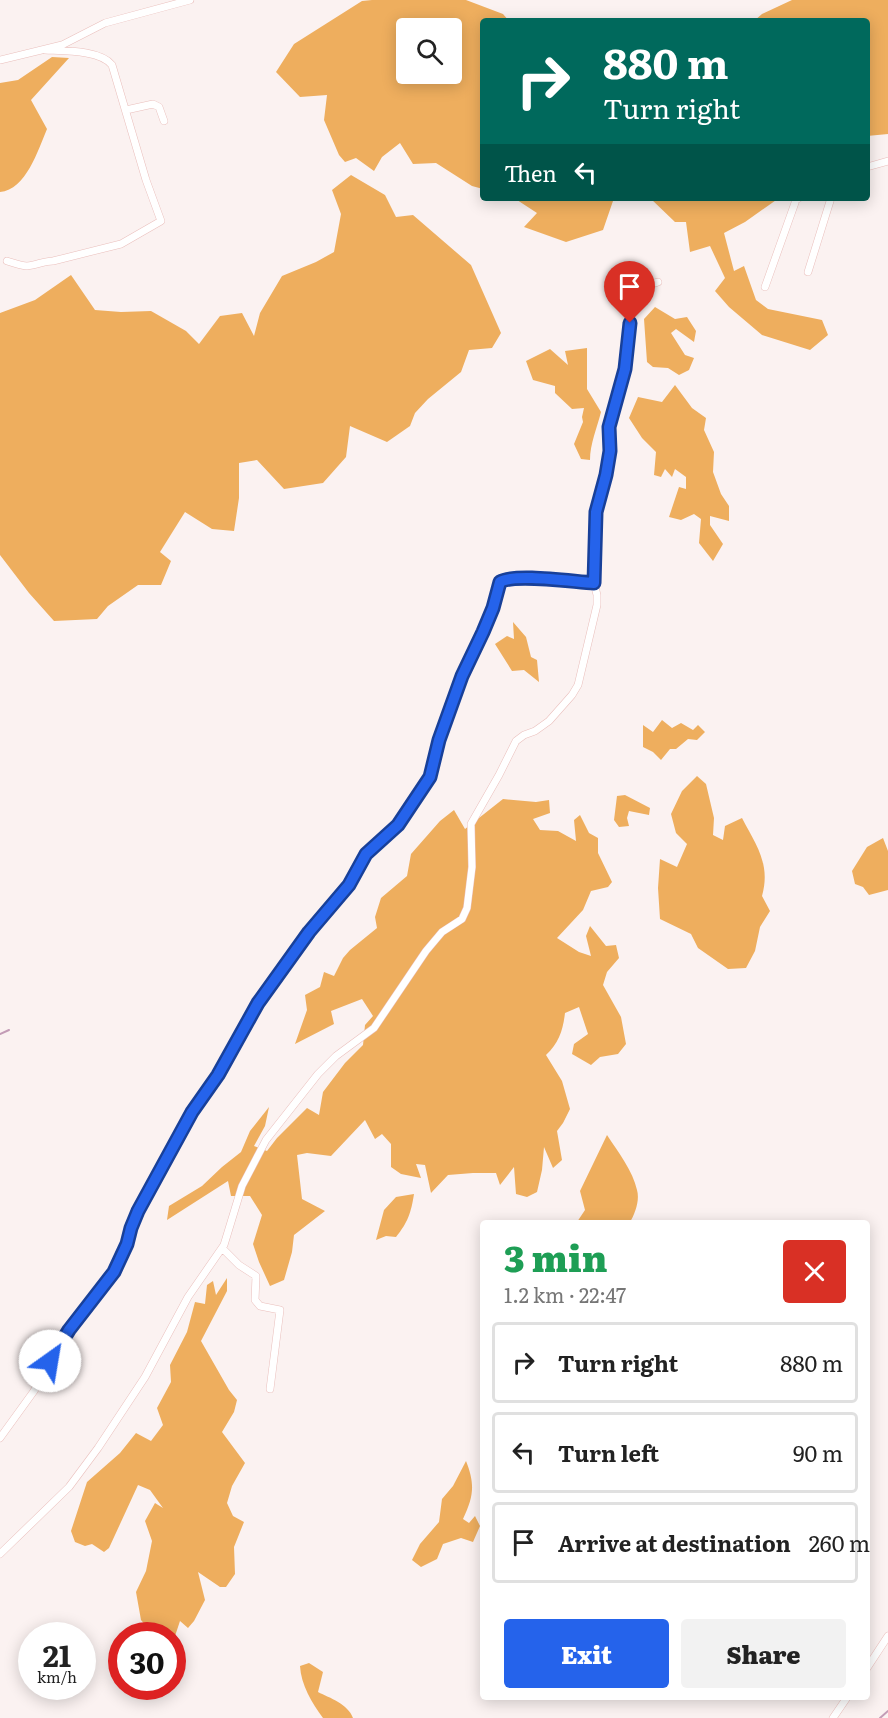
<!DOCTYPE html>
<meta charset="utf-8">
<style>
body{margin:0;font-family:Literata,serif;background:#f2f2f2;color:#222;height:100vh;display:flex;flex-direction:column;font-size:22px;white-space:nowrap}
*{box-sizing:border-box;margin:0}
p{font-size:20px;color:#767676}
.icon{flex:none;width:33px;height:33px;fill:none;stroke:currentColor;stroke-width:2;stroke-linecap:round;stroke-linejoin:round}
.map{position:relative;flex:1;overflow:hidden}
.details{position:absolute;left:480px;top:1220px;width:390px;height:480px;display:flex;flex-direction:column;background:#fff;border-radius:6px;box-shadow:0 3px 15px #0003}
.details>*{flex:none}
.top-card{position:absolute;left:480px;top:18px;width:390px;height:183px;border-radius:6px;box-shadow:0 3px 15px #0003;background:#00695c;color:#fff;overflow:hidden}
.fabs{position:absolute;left:396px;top:18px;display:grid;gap:12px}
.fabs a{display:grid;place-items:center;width:66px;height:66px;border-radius:6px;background:#fff;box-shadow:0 3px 15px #0003;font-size:30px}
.speed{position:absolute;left:18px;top:1622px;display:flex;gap:12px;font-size:30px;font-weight:700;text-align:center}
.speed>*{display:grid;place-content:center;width:78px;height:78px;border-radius:50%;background:#fff;box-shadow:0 3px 15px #0003;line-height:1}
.speed small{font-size:15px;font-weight:400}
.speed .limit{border:9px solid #d22;background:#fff;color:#111}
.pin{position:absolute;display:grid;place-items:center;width:51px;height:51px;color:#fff;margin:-62px -26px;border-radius:50% 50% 50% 0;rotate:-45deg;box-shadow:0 0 6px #0007}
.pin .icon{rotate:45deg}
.me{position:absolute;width:66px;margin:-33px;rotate:32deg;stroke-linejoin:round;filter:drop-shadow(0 0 4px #0008)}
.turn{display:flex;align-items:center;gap:21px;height:126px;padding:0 24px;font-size:27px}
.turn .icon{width:78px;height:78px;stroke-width:2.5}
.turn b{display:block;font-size:42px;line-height:51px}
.then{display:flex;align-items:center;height:57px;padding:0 24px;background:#0003;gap:12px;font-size:22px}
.round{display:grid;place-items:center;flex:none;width:63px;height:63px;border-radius:6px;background:#f2f2f2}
.summary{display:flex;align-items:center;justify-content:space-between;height:102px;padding:0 24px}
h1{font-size:36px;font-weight:800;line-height:45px;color:#1e9e55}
.cta{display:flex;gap:12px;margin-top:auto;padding:12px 24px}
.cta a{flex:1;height:69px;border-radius:6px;background:#2563eb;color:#fff;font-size:24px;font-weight:800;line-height:69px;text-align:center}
.cta a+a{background:#f2f2f2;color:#222}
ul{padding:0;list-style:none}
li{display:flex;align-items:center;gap:18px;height:81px;margin:0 12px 9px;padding:0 12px;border:3px solid #e0e0e0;border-radius:6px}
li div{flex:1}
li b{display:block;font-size:22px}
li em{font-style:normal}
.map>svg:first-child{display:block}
.forest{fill:#eeae5e;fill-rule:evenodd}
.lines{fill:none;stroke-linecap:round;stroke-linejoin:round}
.stream{stroke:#c39cb6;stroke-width:2}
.minor-casing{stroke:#eabfbc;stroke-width:8}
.minor{stroke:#fff;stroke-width:7}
.route-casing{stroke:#184099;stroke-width:15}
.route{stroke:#2563eb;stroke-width:10}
</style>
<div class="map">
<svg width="888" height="1718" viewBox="0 0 888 1718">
<rect width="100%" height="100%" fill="#fbf2f1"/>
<path class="forest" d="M372 0H466L503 14 509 21H483V189L472 186 436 163 413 164 400 143 382 157 374 171 356 158 345 162 339 155 324 120 327 95 300 97 276 72 294 44 362 1ZM406 28H452V74H406Z
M792 0H888V134L867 136V21H754L762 14Z
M52 57 69 58 31 100 47 129C38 150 26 190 0 192V83L18 80Z
M351 175 385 195 396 217 413 215 471 265 501 333 492 348 469 350 461 372 428 399 415 413 410 426 387 442 350 426 346 457 323 483 284 489 257 460 239 463V498L234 531 212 529 185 512 160 552 171 561 161 585H138L108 606 97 619 54 621 29 593 0 555V313L35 300 71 275 95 310 121 312 151 311 186 331 199 344 220 316 242 313 254 336 260 313 282 276 316 262 334 252 341 214 332 190Z
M514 198H618L613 201 603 230 566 242 524 227 537 213Z
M650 198H779L745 222 724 233 734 271 744 266 756 300 768 309 822 320 828 335 810 350 762 335 729 307 715 291 725 278 710 246 690 252 686 222H675Z
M655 307 675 319 687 317 696 331 694 342 676 329 671 333 685 355 694 358 689 370 679 375 668 368 653 367 647 362 644 319Z
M587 348V389L601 412C597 428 590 444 590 460L581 459 574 444 583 422 582 417 584 408 572 409 555 393V386L533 380 526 361 550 349 568 365 565 351Z
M675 385 692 408 706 418 704 430 714 452 713 472 721 494 729 506V521L710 516V525L723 544 713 561 699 543 701 519 694 514 681 520 669 517 679 487 686 489V477L675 469 672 477 665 469 661 477 654 475 656 452 642 438 629 418 638 397 662 402Z
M513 622 526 637 531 657 537 660 539 682 524 670 512 671 495 644 507 636 514 639Z
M662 720 672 728 681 723 693 730 698 725 705 732 697 740 688 739 676 749H670L661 760 653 752 643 747V725L653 732Z
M697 776 706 784 714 818 713 835 723 840 725 826 742 818C756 845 771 864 762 896L770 911 760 927 755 951 746 968 728 969 698 948 691 934 660 919 658 888 660 859 677 867 687 844 676 833 671 814 682 791Z
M625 795 650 808 649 815 629 811 627 818 629 826 619 827 614 820 617 796Z
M503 799 536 802 549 800 550 813 533 819 540 830 558 831 576 841 574 820 580 815 589 833 598 838V853L612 882 608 887 591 891 583 910 557 938 579 952 591 956 586 936 590 926 606 946 616 945 619 958 607 972 603 985 621 1017 626 1044 618 1054 600 1057 591 1065 572 1054 574 1044 588 1034 579 1007 565 1013C563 1030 559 1043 546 1055L562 1081 570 1109 563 1123 557 1131 562 1160 553 1168 544 1147 542 1170 537 1192 527 1197 516 1194 514 1167 500 1185 496 1173H473L448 1175 431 1193 425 1165 416 1164 421 1178 401 1174 391 1167V1144L382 1134 375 1139 365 1120 331 1156 307 1153 297 1155 302 1199 325 1211 294 1235 292 1252 284 1280 270 1286 259 1262 253 1244 262 1215 250 1196H231L228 1181 167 1220 169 1206 202 1186 222 1167 241 1152 250 1131 269 1107 265 1126 254 1146 267 1151 277 1138 307 1108 319 1115 323 1092 345 1063 363 1045 365 1025 373 1016 362 999 331 1011 334 1024 295 1044 307 1010 305 995 320 987 324 972 334 976 343 958 350 950 377 928 375 917 381 898 407 876 411 854 440 821 454 810 465 829Z
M883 838 888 851V890L869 895 863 887 855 884 852 871 867 847Z
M607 1135C618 1152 633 1171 637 1190 640 1200 635 1214 630 1222H577L585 1210 580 1191Z
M414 1194C411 1213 408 1222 396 1237L386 1236 376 1240 384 1210 396 1197Z
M227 1278V1291L201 1341 229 1390 237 1400 234 1412 222 1432 245 1463 232 1486 227 1503 233 1516 244 1522 234 1547 235 1574 226 1587H220L198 1572 205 1600 194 1621 188 1628 180 1621 173 1642 172 1635H154L141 1620 136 1592 146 1571 152 1541 145 1521 155 1503 163 1508 150 1490 138 1485 109 1548 104 1552 92 1544 85 1546 75 1542 71 1531 87 1482 120 1453 136 1433 151 1441 163 1425 157 1408 171 1382 170 1365 187 1332 195 1302 205 1304 207 1285 213 1281 216 1295Z
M466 1461C475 1484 474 1496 463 1519L469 1523 475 1516 480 1526 473 1542 461 1538 443 1544 437 1559 421 1567 412 1560 420 1544 439 1522 442 1499 453 1486Z
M309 1663 323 1672 318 1692C330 1698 348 1704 353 1718H323C312 1703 301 1685 300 1666Z"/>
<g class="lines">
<path class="stream" d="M0 1034 9 1030
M880 1718 888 1711"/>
<defs>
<path id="minor" d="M0 60 62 45 105 23 190 0
M126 110 153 104 159 107 164 121
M867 167 888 161
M7 261C14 263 21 266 27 266 37 265 44 261 53 261L121 244 161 221 146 180 112 65C100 50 64 51 45 50
M808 272 831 198
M765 287 796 200 799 198
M222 1248 239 1265 256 1276 255 1300 260 1306 280 1310 270 1389
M0 1438 34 1391 50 1361 69 1330 114 1272 121 1259 138 1211 192 1112 218 1075 258 1003 309 932 349 885 366 854 372 847 384 839 398 825 430 777 439 740 462 676 483 632 493 608 500 582C516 573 573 582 594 583
M0 1554 69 1487 98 1448 145 1377 188 1297 224 1245 242 1186 266 1140 318 1074 336 1056 374 1028 426 951 442 932 462 919 467 908 472 867 471 824 499 775 516 741 524 735 535 731 549 721 572 695 578 685 597 605V595L594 583 596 512 606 475 610 451 609 427 625 369 632 301C637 288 646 286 658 282
M867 1668 888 1636
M833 1718 848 1696"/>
</defs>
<use href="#minor" class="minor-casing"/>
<use href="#minor" class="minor"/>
</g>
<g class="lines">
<defs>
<path id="route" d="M50 1361 69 1330 114 1272 127 1244 131 1228 138 1211 192 1112 218 1075 258 1003 309 932 349 885 366 854 398 825 430 777 439 740 462 676 483 632 493 608 500 582C515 573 574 582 594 583L596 512 606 475 610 451 609 427 625 369 630 323"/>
</defs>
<use href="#route" class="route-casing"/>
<use href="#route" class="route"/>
</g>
</svg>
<div class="fabs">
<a><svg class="icon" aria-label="search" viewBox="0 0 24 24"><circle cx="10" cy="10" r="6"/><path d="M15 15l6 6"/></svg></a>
</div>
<div class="speed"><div>21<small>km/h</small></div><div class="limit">30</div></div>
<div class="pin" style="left:630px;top:323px;background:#d93025"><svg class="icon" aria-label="arrive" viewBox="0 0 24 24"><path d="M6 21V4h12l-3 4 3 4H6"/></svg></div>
<svg class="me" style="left:50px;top:1361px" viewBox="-20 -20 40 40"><circle r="19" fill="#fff"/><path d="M0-13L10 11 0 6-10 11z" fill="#2563eb"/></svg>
<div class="top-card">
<div class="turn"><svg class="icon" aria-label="right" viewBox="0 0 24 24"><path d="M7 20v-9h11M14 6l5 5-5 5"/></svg><div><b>880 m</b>Turn right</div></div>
<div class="then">Then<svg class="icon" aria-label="left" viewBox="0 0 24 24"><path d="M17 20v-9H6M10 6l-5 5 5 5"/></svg></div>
</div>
<section class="details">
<div class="summary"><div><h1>3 min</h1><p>1.2 km · 22:47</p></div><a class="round" style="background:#d93025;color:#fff"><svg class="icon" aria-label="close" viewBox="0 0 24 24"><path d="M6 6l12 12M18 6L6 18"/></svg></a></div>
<ul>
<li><svg class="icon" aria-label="right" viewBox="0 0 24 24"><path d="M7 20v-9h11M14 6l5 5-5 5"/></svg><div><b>Turn right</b></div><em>880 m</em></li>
<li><svg class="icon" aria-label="left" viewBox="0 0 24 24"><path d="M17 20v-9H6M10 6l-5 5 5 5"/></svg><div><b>Turn left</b></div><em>90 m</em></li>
<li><svg class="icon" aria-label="arrive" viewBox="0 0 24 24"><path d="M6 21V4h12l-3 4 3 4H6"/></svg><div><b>Arrive at destination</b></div><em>260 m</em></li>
</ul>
<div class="cta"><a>Exit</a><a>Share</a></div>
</section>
</div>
